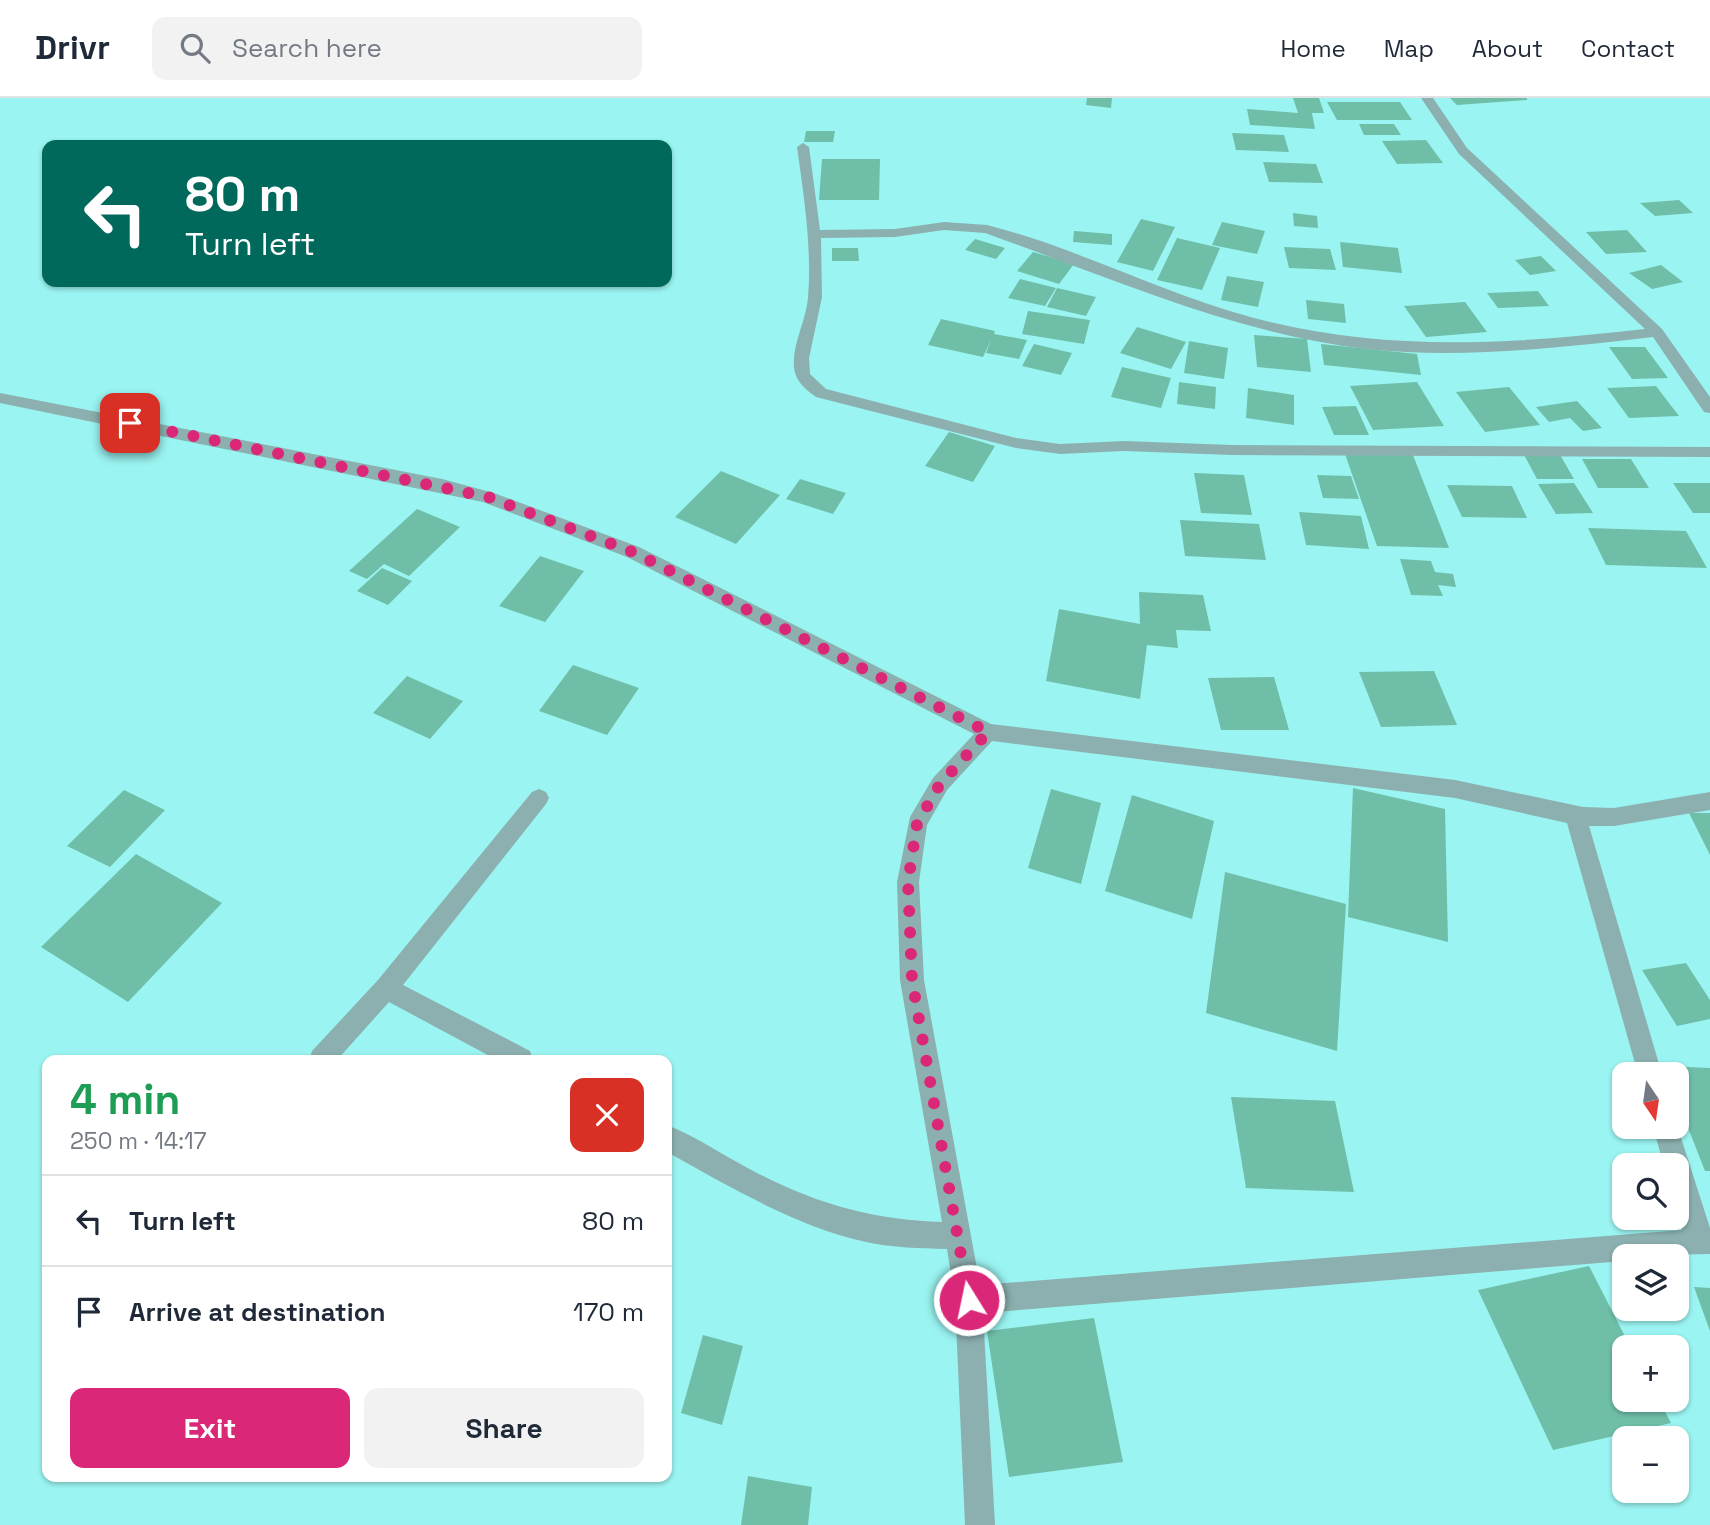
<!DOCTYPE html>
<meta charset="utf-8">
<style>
body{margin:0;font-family:"Space Grotesk",sans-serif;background:#f2f2f3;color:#1f2937;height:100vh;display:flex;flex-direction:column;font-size:26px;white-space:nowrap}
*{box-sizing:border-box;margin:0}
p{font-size:23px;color:#747a83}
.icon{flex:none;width:38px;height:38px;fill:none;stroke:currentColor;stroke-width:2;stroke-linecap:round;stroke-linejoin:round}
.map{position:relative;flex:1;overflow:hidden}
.drawer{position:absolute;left:42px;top:957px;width:630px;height:427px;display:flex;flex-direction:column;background:#fff;border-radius:14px;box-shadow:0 2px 5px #0004}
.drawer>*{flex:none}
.banner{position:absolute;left:42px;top:42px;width:630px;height:147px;border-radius:14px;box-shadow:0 2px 5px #0004;background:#00695c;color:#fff;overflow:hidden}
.needle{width:46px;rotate:167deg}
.buttons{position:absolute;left:1612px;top:964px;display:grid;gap:14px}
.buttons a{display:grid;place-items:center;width:77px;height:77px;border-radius:14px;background:#fff;box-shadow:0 2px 5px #0004;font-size:35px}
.pin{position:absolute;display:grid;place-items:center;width:60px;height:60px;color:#fff;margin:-30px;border-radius:14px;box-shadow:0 4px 10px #0006}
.me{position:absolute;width:77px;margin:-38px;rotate:350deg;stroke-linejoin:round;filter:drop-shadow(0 0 5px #0008)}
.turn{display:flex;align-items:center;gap:24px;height:147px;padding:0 28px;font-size:32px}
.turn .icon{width:91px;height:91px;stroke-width:2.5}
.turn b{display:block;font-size:49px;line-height:60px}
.round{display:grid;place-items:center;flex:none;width:74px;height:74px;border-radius:14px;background:#f2f2f3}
.summary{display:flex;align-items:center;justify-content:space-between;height:119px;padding:0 28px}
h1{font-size:42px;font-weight:600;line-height:52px;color:#1e9e55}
.cta{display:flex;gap:14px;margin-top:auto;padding:14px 28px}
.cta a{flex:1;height:80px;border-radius:14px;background:#db2777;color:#fff;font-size:28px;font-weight:600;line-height:80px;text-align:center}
.cta a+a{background:#f2f2f3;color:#1f2937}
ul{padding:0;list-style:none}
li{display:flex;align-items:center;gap:21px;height:91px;padding:0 28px;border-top:2px solid #e0e1e3}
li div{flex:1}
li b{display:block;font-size:26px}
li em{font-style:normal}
header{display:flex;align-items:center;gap:42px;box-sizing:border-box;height:98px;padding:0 35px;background:#fff;border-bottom:2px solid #e0e1e3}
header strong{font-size:33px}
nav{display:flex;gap:38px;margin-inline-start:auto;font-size:24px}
.search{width:490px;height:63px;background:#f2f2f3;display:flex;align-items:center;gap:18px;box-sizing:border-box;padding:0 24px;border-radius:14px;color:#747a83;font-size:26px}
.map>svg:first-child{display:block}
.building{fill:#6fbfa8}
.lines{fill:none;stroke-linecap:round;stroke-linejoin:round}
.minor{fill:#8cb0af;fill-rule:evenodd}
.route{stroke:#db2777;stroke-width:12;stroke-dasharray:0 21.6}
</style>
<header>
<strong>Drivr</strong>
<div class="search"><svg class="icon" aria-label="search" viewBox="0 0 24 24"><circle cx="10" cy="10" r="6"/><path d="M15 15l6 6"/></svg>Search here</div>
<nav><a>Home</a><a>Map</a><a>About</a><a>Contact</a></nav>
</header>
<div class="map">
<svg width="1710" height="1427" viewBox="0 0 1710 1427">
<rect width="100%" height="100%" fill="#9af4f1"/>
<path class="building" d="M1087 0H1112L1111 10 1086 7Z
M1293 0H1319L1324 15H1312L1315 31 1250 27 1247 11 1298 15Z
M1450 0H1527V2L1457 7Z
M1327 4H1400L1412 22H1337Z
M1359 26H1394L1401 37H1364Z
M806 33H835L833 44H804Z
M1232 35 1284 37 1289 54 1236 52Z
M1426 42 1443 65 1397 66 1382 43Z
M822 61H880L879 102H819Z
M1263 64 1316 66 1323 85 1269 84Z
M1679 102 1693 115 1655 118 1640 105Z
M1293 115 1317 118 1318 130 1294 128Z
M1141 121 1175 129 1153 173 1117 164Z
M1222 124 1265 133 1257 156 1212 147Z
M1627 132 1647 154 1606 156 1586 134Z
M1074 133 1112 136V147L1073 144Z
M1177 140 1220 150 1202 192 1157 182Z
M975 141 1005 150 996 161 965 152Z
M1340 144 1398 150 1402 175 1343 169Z
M1284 149 1330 151 1336 172 1289 170Z
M832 150H858L859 163H832Z
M1033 154 1074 166 1059 186 1017 173Z
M1541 158 1556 173 1530 177 1515 162Z
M1661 167 1683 184 1652 191 1629 175Z
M1227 178 1264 184 1258 209 1221 202Z
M1020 181 1056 190 1045 208 1008 200Z
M1057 190 1096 199 1086 218 1047 209Z
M1538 193 1549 208 1498 210 1487 195Z
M1306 202 1344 206 1346 225 1308 221Z
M1465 204 1487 234 1426 239 1404 208Z
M1028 213 1090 222 1084 246 1022 236Z
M941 221 995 233 994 236 1027 242 1019 261 986 255 991 242 983 259 928 247Z
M1137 229 1186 244 1171 271 1120 255Z
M1254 237 1307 241 1311 274 1257 269Z
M1189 243 1228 250 1224 281 1184 275Z
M1034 246 1072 255 1061 277 1022 268Z
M1321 246 1417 256 1421 277 1324 267Z
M1609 249H1645L1668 280 1632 281Z
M1122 269 1171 280 1161 310 1111 299Z
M1179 284 1216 289 1215 311 1177 306Z
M1417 284 1444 328 1373 332 1350 288Z
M1656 288 1679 318 1629 320 1607 290Z
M1509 289 1540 327 1485 334 1456 294Z
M1248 290 1294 297V327L1246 320Z
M1577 303 1602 330 1583 333 1570 320 1549 324 1536 309Z
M1356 308 1369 337H1334L1322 309Z
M949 334 995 348 973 384 925 368Z
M1523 355H1559L1574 381H1537Z
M1345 356 1413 357 1449 450 1377 448Z
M1582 361H1631L1649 390H1598Z
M721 373 780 397 736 446 675 419Z
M1194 375 1244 377 1252 417 1201 415Z
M1317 377 1351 378 1359 401 1323 400Z
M800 381 846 395 833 416 786 401Z
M1574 385 1593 415 1556 416 1538 386Z
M1673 385H1710V415H1693Z
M1447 387 1512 388 1527 420 1462 419Z
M417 411 460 429 409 478 384 466 367 481 349 473Z
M1299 414 1361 418 1369 451 1306 447Z
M1180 422 1259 426 1266 462 1185 458Z
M1588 430 1686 433 1707 470 1606 467Z
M540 458 584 473 545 524 499 508Z
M1400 461 1431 463 1435 474 1453 476 1456 489 1438 487 1443 498 1411 497Z
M382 470 412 483 388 507 357 493Z
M1139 494 1203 497 1211 533 1176 532 1178 550 1147 547 1140 601 1046 583 1059 511 1140 526Z
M573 567 639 590 607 637 539 613Z
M1434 573 1457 627 1381 629 1359 574Z
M407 578 463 603 430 641 373 615Z
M1274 579 1289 632H1221L1208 580Z
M1353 690 1445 711 1448 844 1348 819Z
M1051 691 1101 705 1081 786 1028 770Z
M124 692 165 712 110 769 67 748Z
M1132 697 1214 723 1192 821 1105 793Z
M1689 715H1710V757Z
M136 756 222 805 128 904 41 849Z
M1225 774 1346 806 1337 953 1206 915Z
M1686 865 1710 902V921L1677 928 1642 872Z
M1665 968 1710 970V1073H1705L1676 999V976H1668Z
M1231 999 1335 1003 1354 1094 1246 1090Z
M1589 1168 1631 1250H1624V1302H1659L1671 1325 1553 1352 1478 1192Z
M1694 1189 1710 1190V1233Z
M1094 1220 1123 1364 1009 1379 987 1233Z
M703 1237 743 1248 722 1327 681 1315Z
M748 1378 812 1389 808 1427H741Z"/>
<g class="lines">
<path class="minor" d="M1421 0H1433L1467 50 1662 231 1710 299V315L1704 314 1653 239C1558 250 1462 261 1366 251 1235 236 1109 179 985 135L944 132 895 139 821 140 822 199 809 260 810 276 826 291 1016 340 1060 346 1124 343 1232 347 1710 349V359L1232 357 1124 353 1060 356 1016 350 816 299C805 291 795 283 794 269 792 246 806 223 808 200 812 150 804 99 797 49L803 45 809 49 820 132 895 131 944 124 987 127C1078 150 1163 196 1254 220 1383 255 1513 246 1645 231L1459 56Z
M0 295 442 381 494 395 639 449 991 626 1455 682 1583 709 1614 710 1710 694V712L1614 728H1589L1662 976H1638L1567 725 1455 700 992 643 947 692 927 727 919 784 924 882 980 1187 1682 1132 1676 1112V1068H1664L1653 1029H1676V1024L1710 1130V1156L1624 1158V1163L983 1215 995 1427H965L955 1202 947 1151C920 1150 893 1150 866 1144 795 1128 730 1089 667 1054V1027C698 1039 727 1060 757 1075 817 1106 874 1122 942 1124L900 882 897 784 910 719 933 680 974 636 627 459 483 404 0 305Z
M539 691 546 694 549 700 546 706 403 887 530 953 533 962H497L389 904 337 962H309L312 953 378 882 532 694Z"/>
</g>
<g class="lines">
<path class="route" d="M130 325 488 399 633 454 988 634 940 686 917 726 908 784 912 882 969 1202"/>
</g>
</svg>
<div class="buttons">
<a><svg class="needle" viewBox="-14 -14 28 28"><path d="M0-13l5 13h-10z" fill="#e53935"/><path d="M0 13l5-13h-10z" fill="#747a83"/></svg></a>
<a><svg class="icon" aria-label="search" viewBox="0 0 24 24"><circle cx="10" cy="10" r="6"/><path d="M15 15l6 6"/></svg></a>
<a><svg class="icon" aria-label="layers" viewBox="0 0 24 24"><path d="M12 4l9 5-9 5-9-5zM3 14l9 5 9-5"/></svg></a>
<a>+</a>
<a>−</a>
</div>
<div class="pin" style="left:130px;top:325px;background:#d93025"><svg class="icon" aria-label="arrive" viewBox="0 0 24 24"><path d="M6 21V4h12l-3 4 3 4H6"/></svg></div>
<svg class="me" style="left:969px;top:1202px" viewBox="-20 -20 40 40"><circle r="17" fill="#db2777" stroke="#fff" stroke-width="3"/><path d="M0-11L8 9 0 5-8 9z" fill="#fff"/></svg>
<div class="banner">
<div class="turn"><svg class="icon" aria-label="left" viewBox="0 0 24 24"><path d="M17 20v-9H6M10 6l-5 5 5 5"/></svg><div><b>80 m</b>Turn left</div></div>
</div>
<section class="drawer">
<div class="summary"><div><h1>4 min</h1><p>250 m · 14:17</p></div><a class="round" style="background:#d93025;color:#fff"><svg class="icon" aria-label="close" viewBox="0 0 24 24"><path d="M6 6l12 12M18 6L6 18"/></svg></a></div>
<ul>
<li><svg class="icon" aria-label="left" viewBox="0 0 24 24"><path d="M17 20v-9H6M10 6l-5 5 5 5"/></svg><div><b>Turn left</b></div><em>80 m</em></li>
<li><svg class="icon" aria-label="arrive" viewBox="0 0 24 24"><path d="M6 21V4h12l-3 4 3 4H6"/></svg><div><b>Arrive at destination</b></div><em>170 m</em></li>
</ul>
<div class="cta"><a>Exit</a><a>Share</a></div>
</section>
</div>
